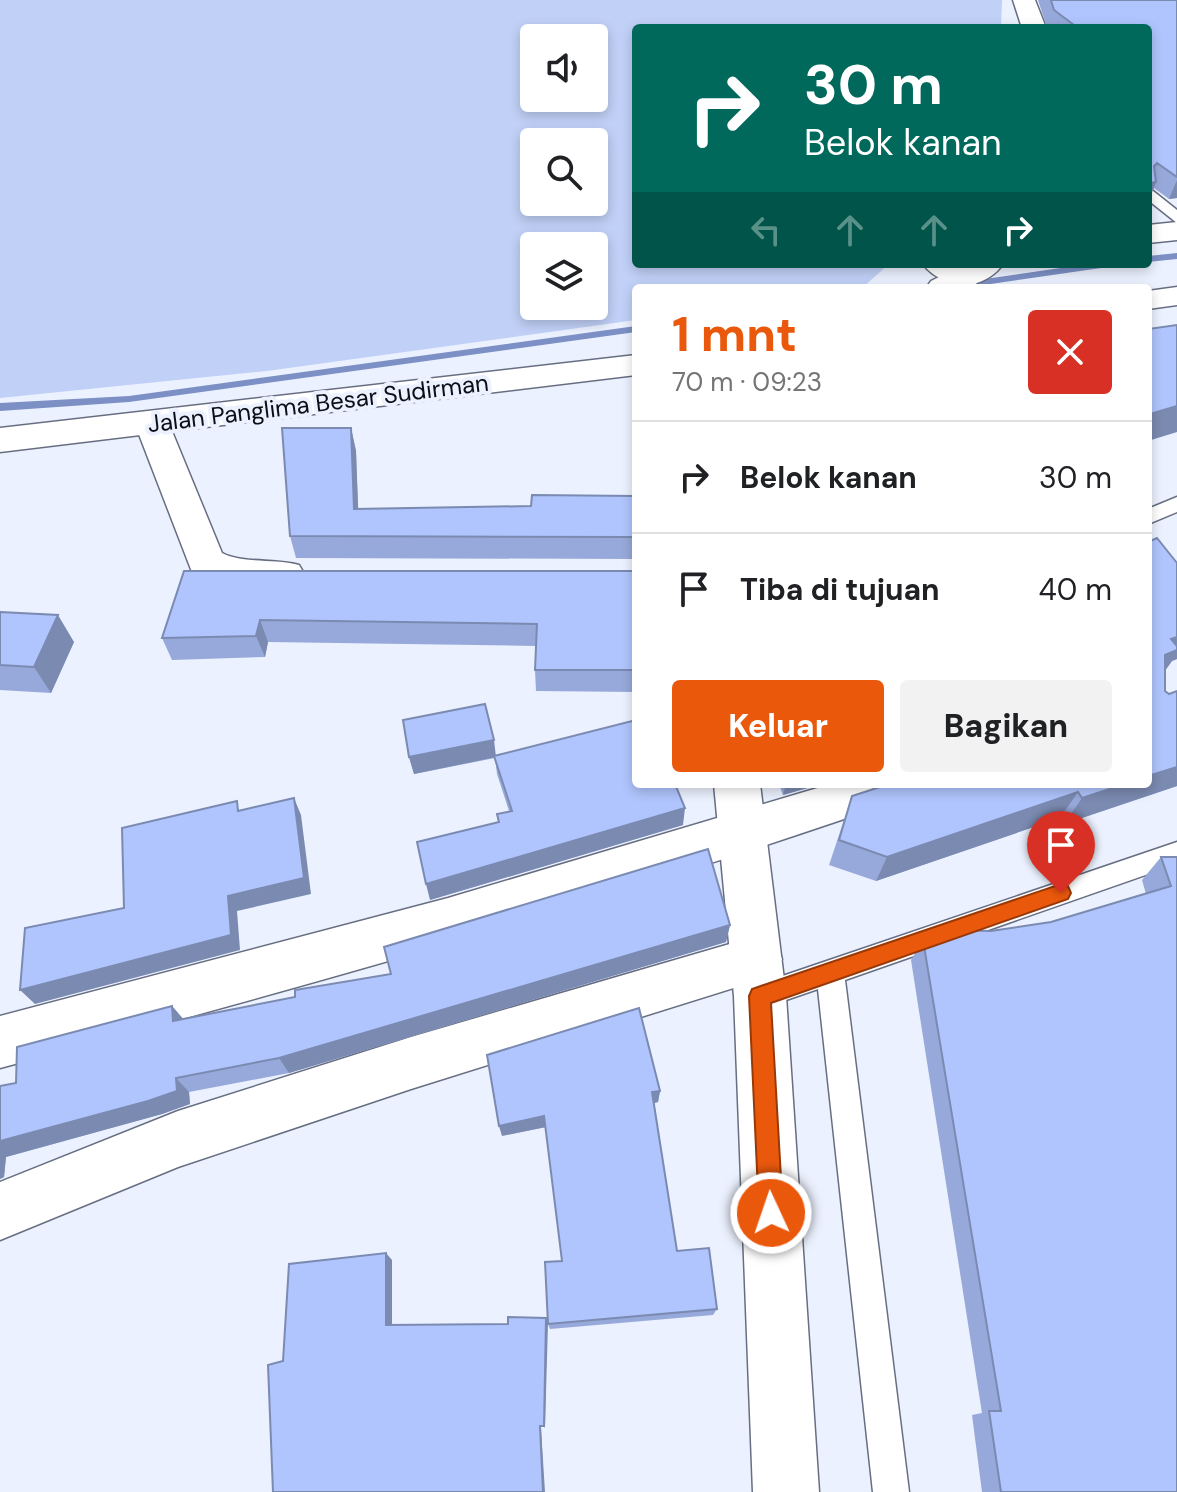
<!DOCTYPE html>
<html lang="id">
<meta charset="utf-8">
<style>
body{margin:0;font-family:"DM Sans",sans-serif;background:#f2f2f2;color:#202124;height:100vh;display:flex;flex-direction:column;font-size:30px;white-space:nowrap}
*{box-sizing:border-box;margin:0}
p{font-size:26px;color:#757577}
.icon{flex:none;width:44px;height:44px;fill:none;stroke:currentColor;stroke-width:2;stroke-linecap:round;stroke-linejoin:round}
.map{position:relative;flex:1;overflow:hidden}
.drawer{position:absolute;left:632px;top:284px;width:520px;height:504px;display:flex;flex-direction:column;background:#fff;border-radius:8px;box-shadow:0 4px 12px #0003}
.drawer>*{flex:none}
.hud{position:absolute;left:632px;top:24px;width:520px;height:244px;border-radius:8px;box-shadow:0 4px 12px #0003;background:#00695c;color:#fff;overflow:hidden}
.fabs{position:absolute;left:520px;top:24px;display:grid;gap:16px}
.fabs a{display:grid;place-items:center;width:88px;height:88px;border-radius:8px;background:#fff;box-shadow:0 4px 12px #0003;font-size:40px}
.pin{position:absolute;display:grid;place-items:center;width:68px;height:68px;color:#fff;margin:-82px -34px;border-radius:50% 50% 50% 0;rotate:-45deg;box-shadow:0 0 8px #0007}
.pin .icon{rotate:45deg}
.me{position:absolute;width:88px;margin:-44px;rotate:357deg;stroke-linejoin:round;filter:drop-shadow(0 0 6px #0008)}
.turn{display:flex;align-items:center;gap:28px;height:168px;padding:0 40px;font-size:36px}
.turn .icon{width:104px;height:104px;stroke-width:2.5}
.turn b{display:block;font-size:56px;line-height:68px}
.lanes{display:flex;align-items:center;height:76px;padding:0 40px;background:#0003;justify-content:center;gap:40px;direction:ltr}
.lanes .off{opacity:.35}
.round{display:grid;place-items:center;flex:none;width:84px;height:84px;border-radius:8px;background:#f2f2f2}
.head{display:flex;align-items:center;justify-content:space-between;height:136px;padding:0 40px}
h1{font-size:48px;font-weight:800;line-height:60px;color:#ea580c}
.action{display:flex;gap:16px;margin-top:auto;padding:16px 40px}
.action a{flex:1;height:92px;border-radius:8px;background:#ea580c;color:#fff;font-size:32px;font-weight:800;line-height:92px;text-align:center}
.action a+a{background:#f2f2f2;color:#202124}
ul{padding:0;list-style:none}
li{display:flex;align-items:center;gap:24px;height:112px;padding:0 40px;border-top:2px solid #e0e0e0}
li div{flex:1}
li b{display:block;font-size:30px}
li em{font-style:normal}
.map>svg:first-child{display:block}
.green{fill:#c1d0f7;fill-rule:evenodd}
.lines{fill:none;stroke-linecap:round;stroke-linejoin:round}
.stream{fill:#7d90c5;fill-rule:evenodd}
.lane-casing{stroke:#676e82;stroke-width:3}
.street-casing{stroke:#676e82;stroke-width:3}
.secondary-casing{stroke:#676e82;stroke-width:3}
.lane{fill:#fff;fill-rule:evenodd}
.street{fill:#fff;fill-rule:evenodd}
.secondary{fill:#fff;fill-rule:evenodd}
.wall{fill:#97a9da}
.shaded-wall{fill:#7b8ab1}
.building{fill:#b0c5fd;stroke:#7b8ab1;stroke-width:2}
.route{fill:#ea580c;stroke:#983908;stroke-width:2}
.labels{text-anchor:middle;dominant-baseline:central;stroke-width:8;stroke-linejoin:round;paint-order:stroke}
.far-street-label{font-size:24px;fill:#0b0e15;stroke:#ebf1fe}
</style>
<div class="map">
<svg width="1177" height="1492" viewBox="0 0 1177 1492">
<rect width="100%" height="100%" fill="#ebf1fe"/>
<path class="green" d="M0 0H1002L1001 28H636V264H889L862 288H636V320L267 371 0 398ZM534 38H594V98H534ZM534 142H594V202H534ZM534 246H594V306H534Z"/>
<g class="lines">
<path class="stream" d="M1177 253V259L1148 262V256Z
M1088 264H1113L1108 267 963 288H938L943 285Z
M636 326V332L129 402 0 411V403L129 396Z"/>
<defs>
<path id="lane" d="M1148 187 1177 210V223L1148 200Z
M1177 497V512L1148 524V509Z
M1177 842V864L845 980 909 1492H873L818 989 760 1009 750 1005 746 996 750 987Z"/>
<path id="street" d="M1013 0H1035L1046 28H1022Z
M923 264C942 264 968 259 980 277L976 284C959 288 933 279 923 264Z
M152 413 164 416 169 424 222 553C244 564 274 558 299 565L305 575 299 585C266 595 223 587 192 572L135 424 140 416Z
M831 784H915L908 797C610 901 305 987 0 1068V1016L448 898Z
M757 936 775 943 782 959 775 975 411 1089 178 1167 0 1240V1182L178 1111 411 1037Z"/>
<path id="secondary" d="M1177 222V240L1148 243V225Z
M965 264H1003C986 289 953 288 926 288L931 281Z
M1177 287V305L1148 309V291Z
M636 355V375L0 452V428Z
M714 784H760L786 996 819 1492H753L734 996Z"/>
</defs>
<use href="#lane" class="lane-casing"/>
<use href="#street" class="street-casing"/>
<use href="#secondary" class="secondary-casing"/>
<use href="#lane" class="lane"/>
<use href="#street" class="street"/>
<use href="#secondary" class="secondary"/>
</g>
<path class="wall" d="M1038 0H1177V198L1169 199 1154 188 1148 201V28H1047Z
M351 428 356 451 358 509 531 506 636 496V559L296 558 290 536Z
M1177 563V659L1172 661 1165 670V691L1169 694 1177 691V786L1064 824 1060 818 876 881 829 865 852 796 1148 784Z
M184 571H636V692L536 691 535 670 536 646 268 642 265 657 172 660 162 638Z
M0 612 74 642 51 693 0 690Z
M496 756 683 825 430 900 498 822 497 814 509 811 497 774 495 758 414 774 409 757Z
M779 784H821L783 795Z
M1161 857H1177V1492H982L972 1415 982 1413 911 960 923 940 991 931 1051 922 1146 894 1142 880Z
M730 925 726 942 289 1073 189 1092 190 1104 162 1114 6 1157 4 1177 0 1179 16 1083 172 1006 183 1019Z
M660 1091 658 1102 653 1103 677 1251 717 1309 713 1315 550 1329 548 1324 562 1261 546 1127 502 1136Z"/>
<path class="shaded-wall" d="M1157 163 1148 183 1156 182 1148 201V180L1154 166Z
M1177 180V198L1169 199Z
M1177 406V432L1148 441V418L1150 414Z
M351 428 356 451 359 531 354 509Z
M58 615 74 642 51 693 34 667Z
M260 620 268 642 265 657 256 636Z
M1177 637V659L1172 661 1160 678 1148 682 1171 639Z
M494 740 496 757 414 774 409 757Z
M1177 767V786L1064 824 1082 798 1125 784H1148V776Z
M786 784H821L783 795Z
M1078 792 1060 818 876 881 887 857Z
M294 798 301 815 311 894 237 911 240 950 35 1004 20 990 228 896Z
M685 808 683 825 430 900 426 884Z
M730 925 726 942 289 1073 279 1058Z
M172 1006 185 1021H173Z
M176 1078 189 1092 190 1104 162 1114 6 1157 4 1177 0 1179V1141Z
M660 1091 658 1102 650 1104 652 1092Z
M544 1116 546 1127 502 1136 499 1126Z
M386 1253 392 1260V1331L386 1325Z
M546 1318 548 1323 545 1428 544 1426Z
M540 1426 541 1429 545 1492H543Z"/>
<path class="building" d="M1051 0H1177V177L1157 163 1154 166 1156 182 1148 183V28H1078L1054 10Z
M1177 325V406L1150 414 1148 412V329Z
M282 428H351L354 509 531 506 532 495 636 496V537L290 536Z
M1157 538 1177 563V637L1171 639 1177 646V650L1165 655V691L1169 694 1177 691V767L1148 776V542Z
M184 571H636V670H535L537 624 260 620 256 636 162 638Z
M0 612 58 615 34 667 0 665Z
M485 704 494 740 409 757 403 720Z
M636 720V784H675L685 808 426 884 417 842 499 822 497 814 512 811 494 756Z
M889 784H1125L1082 798 1078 792 887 857 839 840 852 796Z
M294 798 304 878 228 896 231 935 20 990 25 928 124 908 122 828 237 801 238 811Z
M708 849 730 925 279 1058 176 1078 177 1091 148 1101 0 1141V1086L16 1083 17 1047 172 1006 173 1021 295 997V990L391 974 384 947Z
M1161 857H1177V1492H1001L989 1411H1001L923 940 951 930 991 931 1051 922 1171 886Z
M639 1008 660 1091 652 1092 677 1251 709 1248 717 1309 548 1324 545 1262 562 1261 544 1116 499 1126 487 1055Z
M386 1253V1325L508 1324V1317L546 1318 544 1426H540L543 1492H273L268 1365 283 1361 289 1264Z"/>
<path class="route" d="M1061 884 1068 886 1071 893 1068 899 771 1003 783 1213 780 1222 771 1225 763 1222 759 1213 749 996 752 989Z"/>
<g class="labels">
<g class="far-street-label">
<text transform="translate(318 403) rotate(-7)">Jalan Panglima Besar Sudirman</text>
</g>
</g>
</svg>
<div class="fabs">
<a><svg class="icon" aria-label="sound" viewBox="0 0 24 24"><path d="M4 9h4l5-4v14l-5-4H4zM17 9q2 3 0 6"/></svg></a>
<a><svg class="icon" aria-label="search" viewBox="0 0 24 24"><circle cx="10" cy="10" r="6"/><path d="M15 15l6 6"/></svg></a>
<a><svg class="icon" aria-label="layers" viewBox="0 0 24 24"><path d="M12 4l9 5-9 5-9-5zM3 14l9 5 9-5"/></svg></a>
</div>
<div class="pin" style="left:1061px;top:893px;background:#d93025"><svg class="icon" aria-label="arrive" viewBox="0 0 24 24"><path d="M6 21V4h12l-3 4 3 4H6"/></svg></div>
<svg class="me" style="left:771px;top:1213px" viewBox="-20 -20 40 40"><circle r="17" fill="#ea580c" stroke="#fff" stroke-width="3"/><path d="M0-11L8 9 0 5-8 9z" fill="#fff"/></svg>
<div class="hud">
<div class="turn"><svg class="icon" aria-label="right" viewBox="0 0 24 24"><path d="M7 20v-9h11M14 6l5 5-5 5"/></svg><div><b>30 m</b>Belok kanan</div></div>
<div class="lanes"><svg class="icon off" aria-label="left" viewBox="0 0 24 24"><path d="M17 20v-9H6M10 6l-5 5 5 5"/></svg><svg class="icon off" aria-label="ahead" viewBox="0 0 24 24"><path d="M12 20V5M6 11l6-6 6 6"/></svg><svg class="icon off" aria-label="ahead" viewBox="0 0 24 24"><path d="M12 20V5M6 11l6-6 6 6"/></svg><svg class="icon" aria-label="right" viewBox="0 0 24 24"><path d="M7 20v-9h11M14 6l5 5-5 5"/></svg></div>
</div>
<section class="drawer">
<div class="head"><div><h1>1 mnt</h1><p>70 m · 09:23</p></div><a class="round" style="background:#d93025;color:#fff"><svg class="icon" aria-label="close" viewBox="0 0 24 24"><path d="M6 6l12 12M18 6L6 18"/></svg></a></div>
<ul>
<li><svg class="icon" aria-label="right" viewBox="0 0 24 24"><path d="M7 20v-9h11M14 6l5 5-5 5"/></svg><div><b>Belok kanan</b></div><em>30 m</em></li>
<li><svg class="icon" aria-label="arrive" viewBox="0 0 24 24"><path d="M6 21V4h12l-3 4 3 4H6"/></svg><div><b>Tiba di tujuan</b></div><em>40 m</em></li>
</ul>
<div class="action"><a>Keluar</a><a>Bagikan</a></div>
</section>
</div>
